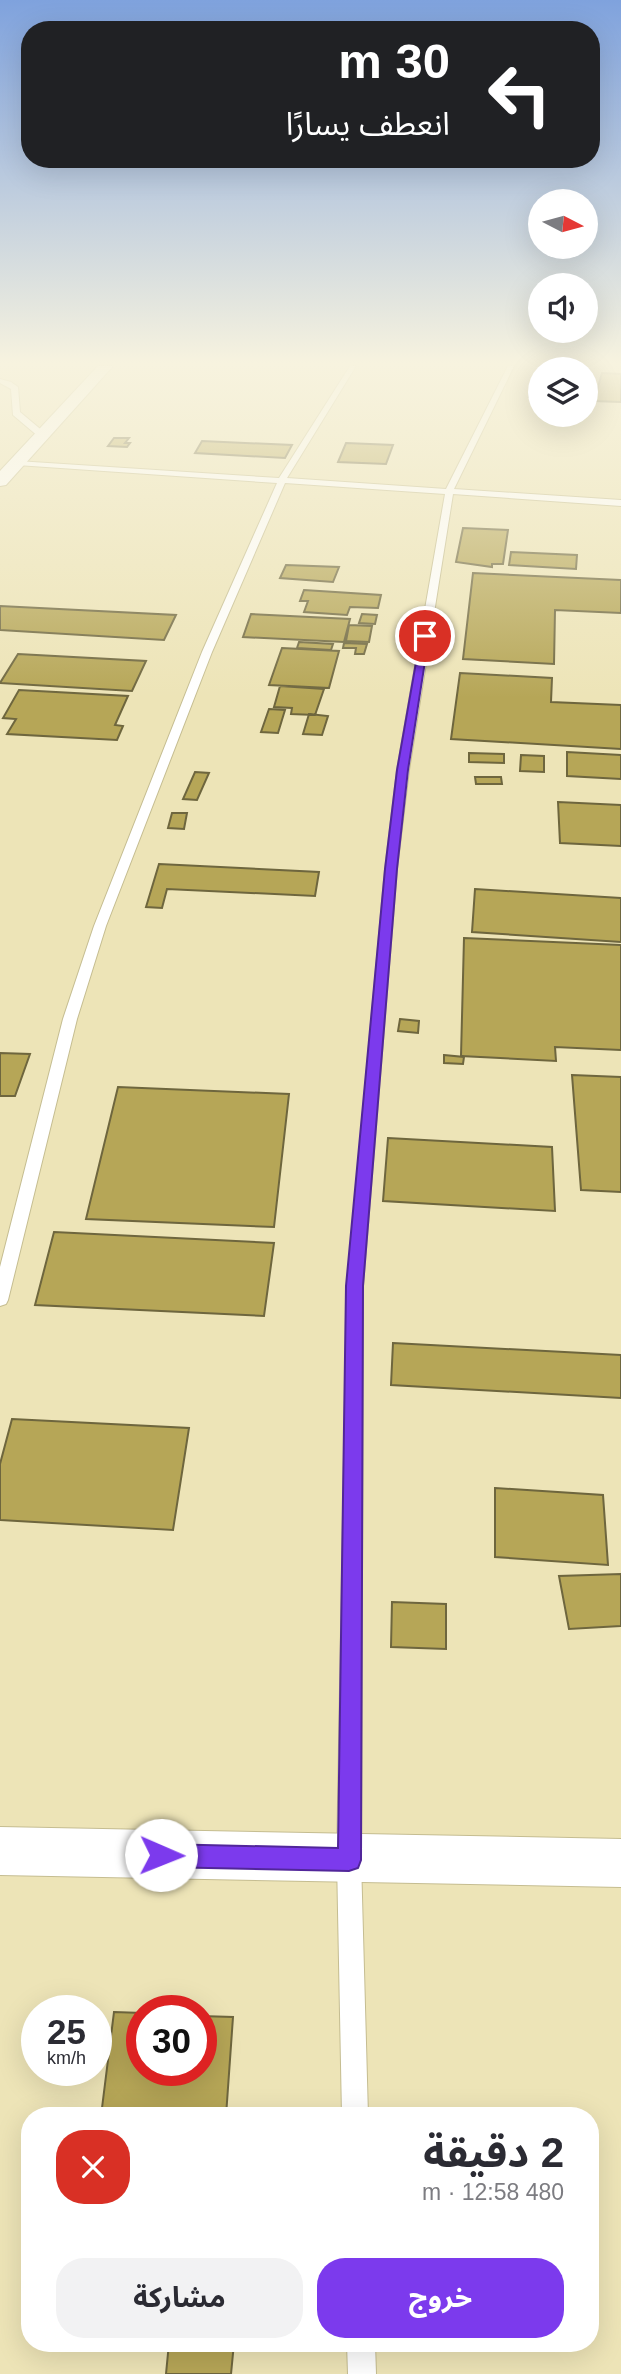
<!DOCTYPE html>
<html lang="ar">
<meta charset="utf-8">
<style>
body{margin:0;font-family:Helvetica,"Noto Sans Arabic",sans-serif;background:#f2f2f3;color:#2b2b33;direction:rtl;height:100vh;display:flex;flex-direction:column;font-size:26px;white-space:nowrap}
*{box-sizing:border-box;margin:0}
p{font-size:23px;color:#7c7c81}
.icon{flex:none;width:38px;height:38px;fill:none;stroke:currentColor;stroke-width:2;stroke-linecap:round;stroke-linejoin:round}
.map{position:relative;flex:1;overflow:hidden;direction:ltr}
.drawer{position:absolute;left:21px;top:2107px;width:578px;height:245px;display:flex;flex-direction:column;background:#fff;border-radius:28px;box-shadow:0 7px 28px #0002;direction:rtl}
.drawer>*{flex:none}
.banner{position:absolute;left:21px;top:21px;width:579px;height:147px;border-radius:28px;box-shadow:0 7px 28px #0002;direction:rtl;background:#202124;color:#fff;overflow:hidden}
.needle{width:46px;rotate:96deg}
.buttons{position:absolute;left:528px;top:189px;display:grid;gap:14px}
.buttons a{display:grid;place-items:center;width:70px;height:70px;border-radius:50%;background:#fff;box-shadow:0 7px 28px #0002;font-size:35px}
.speed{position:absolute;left:21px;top:1995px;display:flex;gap:14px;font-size:35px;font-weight:700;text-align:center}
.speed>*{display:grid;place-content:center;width:91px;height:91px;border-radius:50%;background:#fff;box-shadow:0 7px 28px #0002;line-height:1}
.speed small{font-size:18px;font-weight:400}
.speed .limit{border:10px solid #d22;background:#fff;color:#111}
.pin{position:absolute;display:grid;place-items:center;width:60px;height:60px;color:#fff;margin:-30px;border:4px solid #fff;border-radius:50%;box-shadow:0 2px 7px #0007}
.me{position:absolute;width:77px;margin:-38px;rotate:91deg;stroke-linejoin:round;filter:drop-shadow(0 0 5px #0008)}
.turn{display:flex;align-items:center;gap:24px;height:147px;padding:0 35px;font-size:32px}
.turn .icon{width:91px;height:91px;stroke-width:2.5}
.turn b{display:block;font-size:49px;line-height:60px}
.round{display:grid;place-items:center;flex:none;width:74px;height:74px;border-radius:28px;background:#f2f2f3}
.overview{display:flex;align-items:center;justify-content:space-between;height:119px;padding:0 35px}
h1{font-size:42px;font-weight:700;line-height:52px}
.button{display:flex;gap:14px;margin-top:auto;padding:14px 35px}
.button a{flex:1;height:80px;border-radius:28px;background:#7c3aed;color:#fff;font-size:28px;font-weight:700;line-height:80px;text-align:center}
.button a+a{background:#f2f2f3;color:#2b2b33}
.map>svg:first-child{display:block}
.building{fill:#b6a657;stroke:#6e663e;stroke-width:2}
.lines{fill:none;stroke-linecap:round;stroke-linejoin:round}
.service-casing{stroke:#c5bd91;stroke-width:2}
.minor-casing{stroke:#c5bd91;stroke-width:2}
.service{fill:#fff;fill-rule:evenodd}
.minor{fill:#fff;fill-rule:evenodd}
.route{fill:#7c3aed;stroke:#51269a;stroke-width:2}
</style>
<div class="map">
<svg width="621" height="2374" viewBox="0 0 621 2374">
<rect width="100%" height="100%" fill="#ede4b7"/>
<path class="building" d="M602 373 621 374V402L594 401Z
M532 384H541V398L529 397Z
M114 438H129L125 443H130L127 447 108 446Z
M202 441 292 445 285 458 195 453Z
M346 443 393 445 386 464 338 462Z
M463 528 508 530 503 564H492V567L456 562Z
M511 552 577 555 576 569 509 565Z
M286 565 339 567 333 582 280 578Z
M473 573 621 580V613L555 610 554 664 463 659Z
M304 590 381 595 378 608 350 607 347 615 304 612 308 601H300Z
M0 606 176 615 164 640 0 630Z
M251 614 350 619 344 642 243 637Z
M362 614 377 615 375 624 359 623Z
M349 625 372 626 369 642 346 641Z
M299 642 333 644 331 650 297 648Z
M344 643 367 644 364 654H355L356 648H343Z
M282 648 339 651 329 688 269 685Z
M18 654 146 661 132 691 0 683Z
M460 673 552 678 551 702 621 705V749L451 739Z
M280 686 324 689 315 715 291 714 292 708 274 707Z
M19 690 128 696 115 725 123 726 117 740 7 734 16 719 3 718Z
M269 709 285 710 278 733 261 732Z
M309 714 328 716 322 735 303 734Z
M567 752 621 755V779L567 776Z
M469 753 504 754V763L469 762Z
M521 755 544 756V772L520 771Z
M195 772 209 773 197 800 183 799Z
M475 777H501L502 784H476Z
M558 802 621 805V846L560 843Z
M172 813H187L184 829 168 828Z
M159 864 319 872 315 896 167 889 162 908 146 907Z
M475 889 621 898V942L472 932Z
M464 938 621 945V1050L555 1047 556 1061 461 1056Z
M400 1019 419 1021 418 1033 398 1031Z
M0 1053 30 1054 15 1096H0Z
M444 1055 464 1057 463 1064 444 1063Z
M572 1075 621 1077V1192L581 1190Z
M118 1087 289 1094 274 1227 86 1219Z
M388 1138 552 1147 555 1211 383 1201Z
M54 1232 274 1243 264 1316 35 1305Z
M393 1343 621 1355V1398L391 1385Z
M12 1419 189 1428 173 1530 0 1520V1464Z
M495 1488 603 1495 608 1565 495 1557Z
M621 1574V1626L569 1629 559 1576Z
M392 1602 446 1604V1649L391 1647Z
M114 2012 142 2013V2070H201V2016L233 2017 226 2116H101Z
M169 2343H234L231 2374H166Z"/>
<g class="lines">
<defs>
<path id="service" d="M350 366H356L287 478 446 489 508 366H514L454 489 621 500V506L453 494 409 770 397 869 363 1286 361 1860 368 2116H342L337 1860 347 1286 385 869 397 770 445 494 285 483 212 652 106 926 77 1019 8 1300 6 1304 0 1306V1267L63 1019 94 926 202 652 277 483 17 465 13 463 17 461 279 478Z
M0 379 11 382 18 387 20 412 45 433V437H39L13 415 11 389 0 383Z
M347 2343H375L376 2374H348Z"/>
<path id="minor" d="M98 366H113L6 485 0 486V471Z
M0 1827 621 1839V1887L0 1875Z"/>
</defs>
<use href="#service" class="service-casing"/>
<use href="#minor" class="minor-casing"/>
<use href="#service" class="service"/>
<use href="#minor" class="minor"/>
</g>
<linearGradient id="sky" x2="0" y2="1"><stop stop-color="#7fa2dd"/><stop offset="0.52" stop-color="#f7f3df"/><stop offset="1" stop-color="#f7f3df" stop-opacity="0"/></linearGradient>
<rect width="621" height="698" fill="url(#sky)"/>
<path class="route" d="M421 634 429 636 408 770 397 869 363 1286 361 1860 358 1868 349 1871 161 1867 153 1863 150 1855 153 1847 161 1844 338 1848 346 1286 385 869 397 770Z"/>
</svg>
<div class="buttons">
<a><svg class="needle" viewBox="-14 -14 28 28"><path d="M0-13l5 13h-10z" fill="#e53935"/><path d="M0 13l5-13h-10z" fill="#7c7c81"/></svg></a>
<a><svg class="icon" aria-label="sound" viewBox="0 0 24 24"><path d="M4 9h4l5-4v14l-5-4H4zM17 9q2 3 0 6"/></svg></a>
<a><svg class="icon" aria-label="layers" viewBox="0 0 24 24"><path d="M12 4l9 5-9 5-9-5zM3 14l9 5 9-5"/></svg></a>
</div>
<div class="speed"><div>25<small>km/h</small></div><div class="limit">30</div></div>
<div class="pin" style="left:425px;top:636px;background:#d93025"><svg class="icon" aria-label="arrive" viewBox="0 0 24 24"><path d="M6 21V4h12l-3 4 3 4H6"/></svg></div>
<svg class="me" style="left:161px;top:1855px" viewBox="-20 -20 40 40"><circle r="19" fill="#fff"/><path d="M0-13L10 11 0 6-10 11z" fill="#7c3aed"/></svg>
<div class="banner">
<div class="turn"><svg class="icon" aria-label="left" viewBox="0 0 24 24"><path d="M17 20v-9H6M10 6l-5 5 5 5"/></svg><div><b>30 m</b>انعطف يسارًا</div></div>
</div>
<section class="drawer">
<div class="overview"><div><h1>2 دقيقة</h1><p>480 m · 12:58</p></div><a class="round" style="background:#d93025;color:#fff"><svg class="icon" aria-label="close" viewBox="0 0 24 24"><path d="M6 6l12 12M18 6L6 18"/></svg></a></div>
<div class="button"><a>خروج</a><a>مشاركة</a></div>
</section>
</div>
